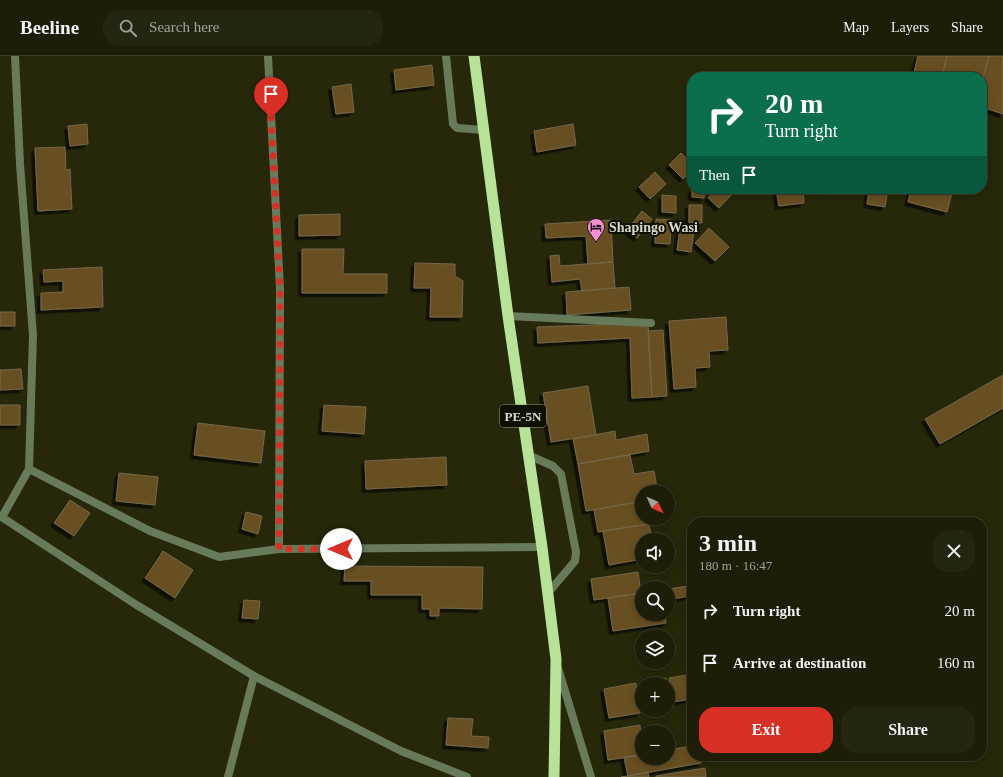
<!DOCTYPE html>
<meta charset="utf-8">
<style>
body{margin:0;font-family:"Times New Roman",serif;background:#252612;color:#f1f3f6;height:100vh;display:flex;flex-direction:column;font-size:15px;white-space:nowrap}
*{box-sizing:border-box;margin:0}
p{font-size:13px;color:#a0a29c}
.icon{flex:none;width:22px;height:22px;fill:none;stroke:currentColor;stroke-width:2;stroke-linecap:round;stroke-linejoin:round}
.map{position:relative;flex:1;overflow:hidden}
.details{position:absolute;left:687px;top:461px;width:300px;height:244px;display:flex;flex-direction:column;background:#1d1d08;border-radius:16px;box-shadow:0 2px 10px #0003,0 0 0 1px #3b3b29}
.details>*{flex:none}
.hud{position:absolute;left:687px;top:16px;width:300px;height:122px;border-radius:16px;box-shadow:0 2px 10px #0003,0 0 0 1px #3b3b29;background:#0b6e4f;color:#fff;overflow:hidden}
.needle{width:26px;rotate:134deg}
.tools{position:absolute;left:635px;top:429px;display:grid;gap:8px}
.tools a{display:grid;place-items:center;width:40px;height:40px;border-radius:50%;background:#1d1d08;box-shadow:0 2px 10px #0003,0 0 0 1px #3b3b29;font-size:20px}
.pin{position:absolute;display:grid;place-items:center;width:34px;height:34px;color:#fff;margin:-41px -17px;border-radius:50% 50% 50% 0;rotate:-45deg;box-shadow:0 0 4px #0007}
.pin .icon{rotate:45deg}
.me{position:absolute;width:44px;margin:-22px;rotate:270deg;stroke-linejoin:round;filter:drop-shadow(0 0 3px #0008)}
.turn{display:flex;align-items:center;gap:14px;height:84px;padding:0 12px;font-size:18px}
.turn .icon{width:52px;height:52px;stroke-width:2.5}
.turn b{display:block;font-size:28px;line-height:34px}
.then{display:flex;align-items:center;height:38px;padding:0 12px;background:#0003;gap:8px;font-size:15px}
.round{display:grid;place-items:center;flex:none;width:42px;height:42px;border-radius:16px;background:#252612}
.summary{display:flex;align-items:center;justify-content:space-between;height:68px;padding:0 12px}
h1{font-size:24px;font-weight:600;line-height:30px}
.action{display:flex;gap:8px;margin-top:auto;padding:8px 12px}
.action a{flex:1;height:46px;border-radius:16px;background:#d93025;color:#fff;font-size:16px;font-weight:600;line-height:46px;text-align:center}
.action a+a{background:#252612;color:#f1f3f6}
ul{padding:0;list-style:none}
li{display:flex;align-items:center;gap:12px;height:52px;padding:0 12px}
li div{flex:1}
li b{display:block;font-size:15px}
li em{font-style:normal}
header{display:flex;align-items:center;gap:24px;box-sizing:border-box;height:56px;padding:0 20px;background:#1d1d08;border-bottom:1px solid #3b3b29}
header strong{font-size:19px}
nav{display:flex;gap:22px;margin-inline-start:auto;font-size:14px}
.search{width:280px;height:36px;background:#252612;display:flex;align-items:center;gap:10px;box-sizing:border-box;padding:0 14px;border-radius:16px;color:#a0a29c;font-size:15px}
.map>svg:first-child{display:block}
.building{fill:#675020;stroke:#76674b;filter:url(#shadow)}
.lines{fill:none;stroke-linecap:round;stroke-linejoin:round}
.service{stroke:#677b5b;stroke-width:8}
.minor{stroke:#677b5b;stroke-width:8}
.trunk{stroke:#b6e398;stroke-width:11}
.route{stroke:#d93025;stroke-width:7;stroke-dasharray:0 12.6}
.labels{text-anchor:middle;dominant-baseline:central;stroke-width:4;stroke-linejoin:round;paint-order:stroke}
.shield{fill:#0f0f04;stroke:#9c9c8d;stroke-width:1}
.shield-label{font-size:13px;font-weight:bold;fill:#d8d9c8}
.poi-label{font-size:14px;font-weight:bold;fill:#d8d9c8;stroke:#0f0f04;text-anchor:start}
</style>
<header>
<strong>Beeline</strong>
<div class="search"><svg class="icon" aria-label="search" viewBox="0 0 24 24"><circle cx="10" cy="10" r="6"/><path d="M15 15l6 6"/></svg>Search here</div>
<nav><a>Map</a><a>Layers</a><a>Share</a></nav>
</header>
<div class="map">
<svg width="1003" height="721" viewBox="0 0 1003 721">
<defs>
<filter id="shadow"><feDropShadow dx="-3.5" dy="3.5" stdDeviation="0" flood-color="#0009"/></filter>
</defs>
<rect width="100%" height="100%" fill="#27270a"/>
<path class="building" d="M918 0H947L942 21H913Z
M947 0H989L982 25V21H942Z
M989 0H1003V58L982 51V25Z
M432 9 434 29 396 34 394 14Z
M351 28 354 56 336 58 332 31Z
M87 68 88 88 70 90 68 70Z
M573 68 576 89 537 96 534 75Z
M65 91 66 114 70 113 72 153 38 155 35 92Z
M681 97 692 108V114L683 123 669 109Z
M655 116 666 128 650 143 639 131Z
M692 133H705L704 142 692 141Z
M716 133H731L734 136 719 152 708 142Z
M776 133H803L804 147 779 150Z
M869 133H888L885 151 867 148Z
M911 133H953L947 156 908 146Z
M662 139 676 140V157L662 156Z
M689 149H702V167H689Z
M642 155 652 163 637 182 627 174Z
M340 158V179L299 180V159Z
M656 163 671 164 670 188 655 187Z
M611 164 613 206 588 208 586 180 546 182 545 168Z
M709 172 729 191 715 205 695 187Z
M680 173 694 175 691 196 677 194Z
M302 193H344L343 218H387V237H302Z
M559 199 560 210 613 206 615 232 582 235 580 223 552 226 550 200Z
M415 207 455 208V220L463 225 462 261H430L431 232H414Z
M102 211 103 251 41 254V237L63 236V225L44 226 43 214Z
M629 231 631 254 567 259 566 236Z
M0 256H15V270H0Z
M726 261 728 294 709 295 710 311 695 312 696 331 674 333 669 265Z
M648 267 652 341 632 342 630 282 538 287 537 271Z
M663 274 667 340 652 341 648 275Z
M21 313 23 333 0 334V314Z
M1003 319V352L940 388 925 363Z
M588 330 596 379 551 386 543 337Z
M0 349H20V369H0Z
M324 349 366 351 364 378 322 375Z
M198 367 265 375 261 407 194 399Z
M615 375 616 384 647 378 649 395 578 408 573 383Z
M630 399 634 418 654 415 657 432 643 435 642 445 586 455 578 408Z
M446 401 447 429 366 433 365 405Z
M119 417 158 421 155 449 116 445Z
M70 444 90 457 74 480 54 467Z
M642 445V462H648L649 468 598 476 594 454Z
M246 456 262 460 258 478 242 473Z
M649 468 652 484H642V503L609 509 603 475Z
M163 495 193 514 175 542 145 522Z
M345 510 483 511 482 553 439 552V560H430V553H422V539H371V525H344Z
M638 516 641 537 594 544 591 523Z
M688 530 689 540 668 544V533Z
M641 537 642 558H665L666 567 613 575 608 542Z
M244 544 260 545 258 563 242 562Z
M687 619 691 643 673 646 669 622Z
M666 622 667 628H645L644 626Z
M636 627 640 657 609 662 604 633Z
M448 662 473 663 471 680 489 681 488 692 446 689Z
M640 669 642 699 608 704 604 675Z
M692 690V700H700L701 707 628 720 624 701 642 699V702H668V694Z
M705 712 706 721H656V720Z
M648 716 649 721H621L628 720Z"/>
<g class="lines">
<path class="service" d="M228 721 254 620"/>
<path class="minor" d="M268 0 280 233 279 493
M446 0 453 68 457 72 484 74
M508 260 651 267
M528 399 553 410 561 418 576 496 575 505 548 537
M29 413 150 475 219 501 279 493 542 491
M0 460 135 548 254 620 401 695 467 721
M2 461 29 413 33 279 20 108 15 0
M558 612 591 721"/>
<path class="trunk" d="M474 0 508 260 542 491 556 603 554 721"/>
</g>
<g class="lines">
<path class="route" d="M271 62 280 233 279 493H341"/>
</g>
<defs>
<symbol id="hotel-pin" viewBox="-11 -11 22 30"><path d="M0 17L-7.5 6A9.5 9.5 0 1 1 7.5 6Z" fill="#f591d2" stroke="#0f0f04"/><path d="M-6-4.5h1.5V1H6V5H4.5V3h-9V5H-6ZM-4 0a1.8 1.8 0 1 1 3.6 0ZM.5 0V-2.5h3Q6-2.5 6 0Z" fill="#111"/></symbol>
</defs>
<g fill-rule="evenodd">
<use href="#hotel-pin" x="586" y="161" width="20" height="27"/>
</g>
<g class="labels">
<rect class="shield" x="500" y="349" width="46" height="22" rx="3"/>
<g class="shield-label">
<text x="523" y="360">PE-5N</text>
</g>
<g class="poi-label">
<text x="609" y="171">Shapingo Wasi</text>
</g>
</g>
</svg>
<div class="tools">
<a><svg class="needle" viewBox="-14 -14 28 28"><path d="M0-13l5 13h-10z" fill="#e53935"/><path d="M0 13l5-13h-10z" fill="#a0a29c"/></svg></a>
<a><svg class="icon" aria-label="sound" viewBox="0 0 24 24"><path d="M4 9h4l5-4v14l-5-4H4zM17 9q2 3 0 6"/></svg></a>
<a><svg class="icon" aria-label="search" viewBox="0 0 24 24"><circle cx="10" cy="10" r="6"/><path d="M15 15l6 6"/></svg></a>
<a><svg class="icon" aria-label="layers" viewBox="0 0 24 24"><path d="M12 4l9 5-9 5-9-5zM3 14l9 5 9-5"/></svg></a>
<a>+</a>
<a>−</a>
</div>
<div class="pin" style="left:271px;top:62px;background:#d93025"><svg class="icon" aria-label="arrive" viewBox="0 0 24 24"><path d="M6 21V4h12l-3 4 3 4H6"/></svg></div>
<svg class="me" style="left:341px;top:493px" viewBox="-20 -20 40 40"><circle r="19" fill="#fff"/><path d="M0-13L10 11 0 6-10 11z" fill="#d93025"/></svg>
<div class="hud">
<div class="turn"><svg class="icon" aria-label="right" viewBox="0 0 24 24"><path d="M7 20v-9h11M14 6l5 5-5 5"/></svg><div><b>20 m</b>Turn right</div></div>
<div class="then">Then<svg class="icon" aria-label="arrive" viewBox="0 0 24 24"><path d="M6 21V4h12l-3 4 3 4H6"/></svg></div>
</div>
<section class="details">
<div class="summary"><div><h1>3 min</h1><p>180 m · 16:47</p></div><a class="round"><svg class="icon" aria-label="close" viewBox="0 0 24 24"><path d="M6 6l12 12M18 6L6 18"/></svg></a></div>
<ul>
<li><svg class="icon" aria-label="right" viewBox="0 0 24 24"><path d="M7 20v-9h11M14 6l5 5-5 5"/></svg><div><b>Turn right</b></div><em>20 m</em></li>
<li><svg class="icon" aria-label="arrive" viewBox="0 0 24 24"><path d="M6 21V4h12l-3 4 3 4H6"/></svg><div><b>Arrive at destination</b></div><em>160 m</em></li>
</ul>
<div class="action"><a>Exit</a><a>Share</a></div>
</section>
</div>
